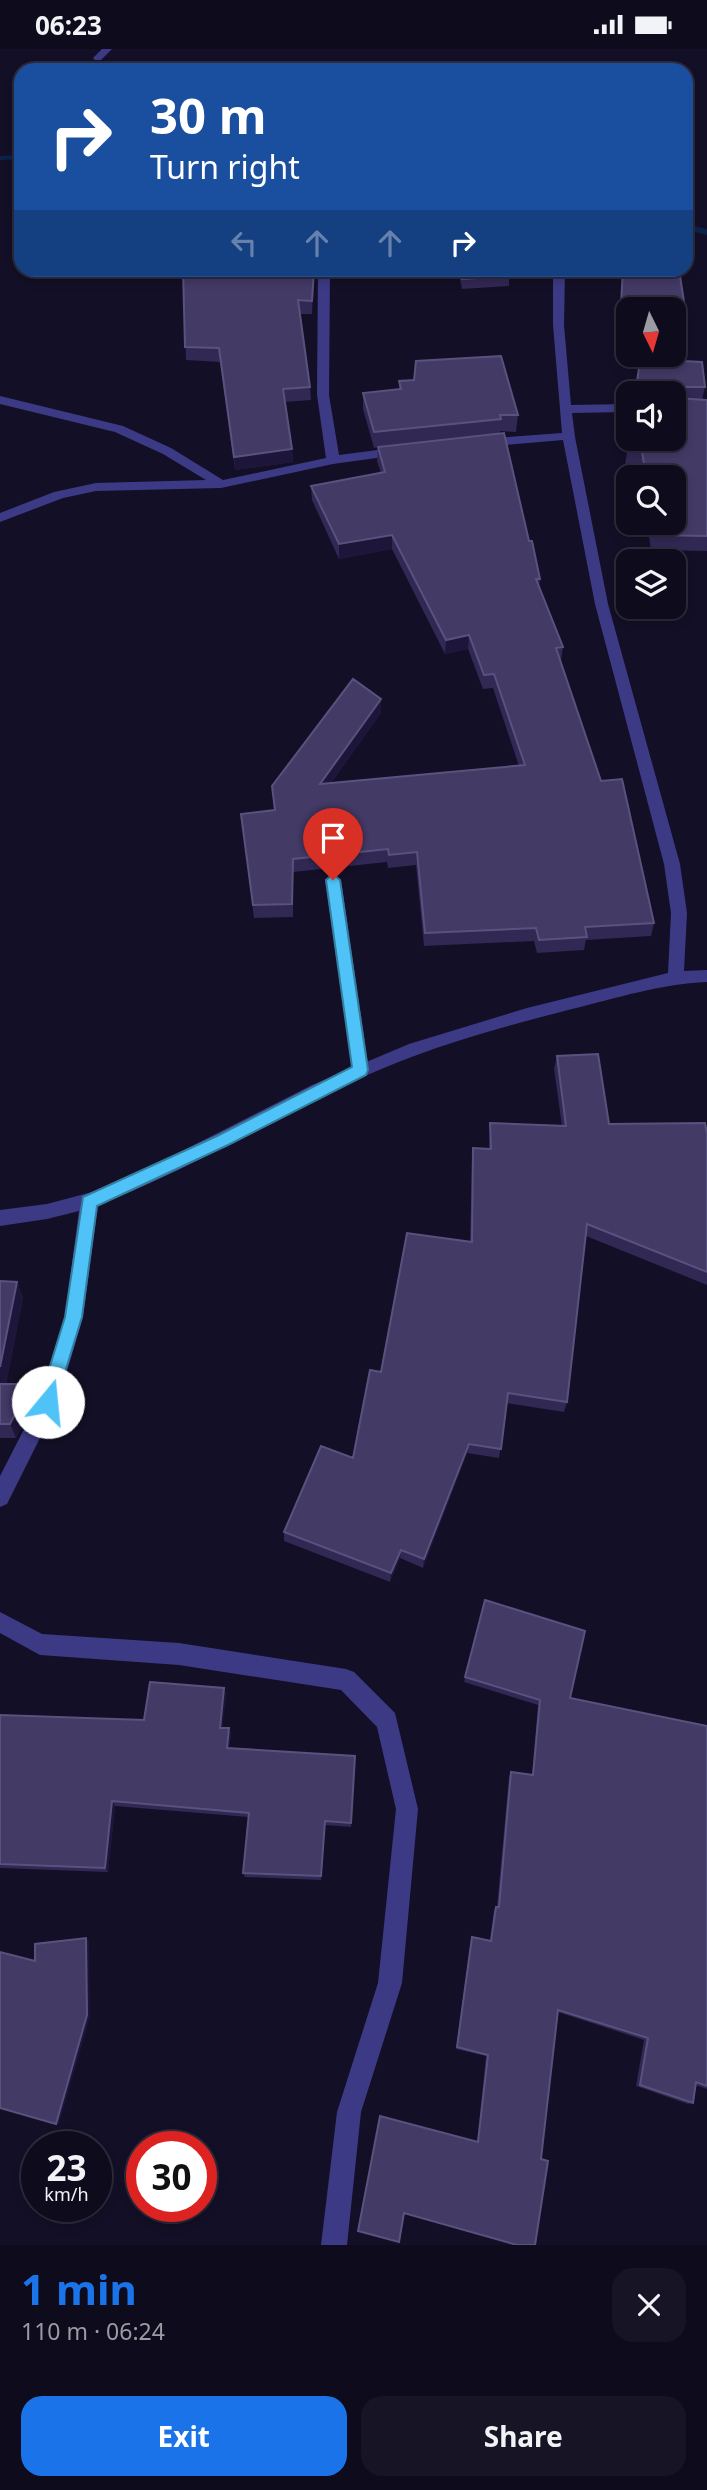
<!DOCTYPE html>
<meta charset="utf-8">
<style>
body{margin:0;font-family:"Noto Sans",sans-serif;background:#171425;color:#f1f3f6;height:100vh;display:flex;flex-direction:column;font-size:26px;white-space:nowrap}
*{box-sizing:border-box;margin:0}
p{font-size:23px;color:#9b9ba3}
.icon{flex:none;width:38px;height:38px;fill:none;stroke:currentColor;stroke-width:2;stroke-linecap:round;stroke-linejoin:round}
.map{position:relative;height:2196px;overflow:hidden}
.sheet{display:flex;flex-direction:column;background:#0e0b1c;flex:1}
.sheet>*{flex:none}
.top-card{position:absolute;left:14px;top:14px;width:679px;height:214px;border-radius:21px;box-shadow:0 4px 10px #0003,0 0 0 2px #2e2b3b;background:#1a4fa0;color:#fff;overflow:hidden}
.needle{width:46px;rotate:175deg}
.controls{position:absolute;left:616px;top:248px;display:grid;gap:14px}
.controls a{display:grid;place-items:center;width:70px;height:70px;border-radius:14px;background:#0e0b1c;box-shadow:0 4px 10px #0003,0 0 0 2px #2e2b3b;font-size:35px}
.speed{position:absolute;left:21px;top:2082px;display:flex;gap:14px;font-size:35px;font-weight:700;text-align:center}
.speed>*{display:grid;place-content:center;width:91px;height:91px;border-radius:50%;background:#0e0b1c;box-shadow:0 4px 10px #0003,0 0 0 2px #2e2b3b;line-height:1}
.speed small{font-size:18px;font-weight:400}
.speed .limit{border:10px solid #d22;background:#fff;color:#111}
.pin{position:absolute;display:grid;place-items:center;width:60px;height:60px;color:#fff;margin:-72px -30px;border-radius:50% 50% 50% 0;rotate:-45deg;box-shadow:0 0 7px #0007}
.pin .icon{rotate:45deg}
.me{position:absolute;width:77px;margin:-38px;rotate:17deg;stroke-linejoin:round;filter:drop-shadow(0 0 5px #0008)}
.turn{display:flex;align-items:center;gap:24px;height:147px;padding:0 21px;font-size:32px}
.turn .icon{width:91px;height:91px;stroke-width:2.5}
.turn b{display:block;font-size:49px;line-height:60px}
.lanes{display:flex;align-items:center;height:66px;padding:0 21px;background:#0003;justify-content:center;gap:35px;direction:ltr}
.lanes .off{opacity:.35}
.round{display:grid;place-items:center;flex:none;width:74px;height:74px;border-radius:21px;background:#171425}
.overview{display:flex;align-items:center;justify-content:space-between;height:119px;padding:0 21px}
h1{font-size:42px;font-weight:700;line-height:52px;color:#1a73e8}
.cta{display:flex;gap:14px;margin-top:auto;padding:14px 21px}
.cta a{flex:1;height:80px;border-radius:21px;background:#1a73e8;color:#fff;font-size:28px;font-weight:700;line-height:80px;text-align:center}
.cta a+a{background:#171425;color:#f1f3f6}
.status{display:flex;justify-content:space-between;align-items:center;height:49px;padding:0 35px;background:#0e0b1c;direction:ltr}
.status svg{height:19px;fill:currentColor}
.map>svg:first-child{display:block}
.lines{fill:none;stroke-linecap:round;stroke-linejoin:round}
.stream{fill:#0c2248;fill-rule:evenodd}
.lane{fill:#3d3a85;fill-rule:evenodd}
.street{fill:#3d3a85;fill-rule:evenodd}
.wall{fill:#312854}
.shaded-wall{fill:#1d163a}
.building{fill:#433a66;stroke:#5a527e;stroke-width:2}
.route{fill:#4fc3f7;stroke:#337fa1;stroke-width:2}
</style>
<div class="status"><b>06:23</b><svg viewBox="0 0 49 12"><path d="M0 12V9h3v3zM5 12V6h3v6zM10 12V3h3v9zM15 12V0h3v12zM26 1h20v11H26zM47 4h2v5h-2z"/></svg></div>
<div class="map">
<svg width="707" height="2196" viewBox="0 0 707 2196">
<rect width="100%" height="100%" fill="#130f26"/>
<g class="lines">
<path class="stream" d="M21 106V110L0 111V107Z
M686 175 707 180V186L686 181Z"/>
<path class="lane" d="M333 825 341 831 369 1021 367 1026H355L353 1021 325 831Z"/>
<path class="street" d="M102 0H112L101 11H95L93 9Z
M318 220H330L329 346 339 406 401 398 407 402 405 405 333 415 221 439 96 442 63 449 0 473V464L54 443 96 434 206 431 163 405 115 383 0 355V347L123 377 171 399 223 431 326 409 317 346Z
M553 220H565L564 276 571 356 628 355V363L572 364 575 388 608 555 680 815 687 864 684 922 707 921V933C660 935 617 949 572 960 502 978 431 997 365 1027 274 1068 191 1121 98 1156L83 1268 58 1353 7 1455 0 1458V1427L39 1351 65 1268 79 1162 47 1170 0 1177V1161L47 1155 92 1143 133 1127 312 1036 409 995 527 959 668 924 671 864 664 815 595 555 563 391 481 398 475 394 481 390 562 384 553 276Z
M0 1563 42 1585 179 1594 346 1620 354 1623 395 1664 418 1760 402 1934 361 2063 347 2196H321L337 2063 378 1934 396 1760 377 1678 341 1641 179 1616 40 1606 0 1584Z"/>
</g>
<path class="wall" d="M183 220H315L312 265H300L310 338 311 351 285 353 292 400 293 413 235 421 220 313 186 311Z
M458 220H508L509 227V237L462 240Z
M623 220H679L681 268 674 273V261H628V301L617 308Z
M683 312 705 338 702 351 707 353V502L651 501 647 474H674V429H641L640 418 625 416 629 390Z
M399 332 518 366 516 383 500 382V385L540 530 539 537 563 598 561 612 601 732 654 874 651 887 586 891 584 901 537 904 534 892 424 897 416 816 388 819 387 813 293 823V868L254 869 241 765 274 761 272 737 381 664 331 734 519 717 493 639 483 640 468 600 445 605 392 500 339 510 312 451 311 437 381 424 377 412 378 398 374 399 363 360V344L399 341Z
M557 1007 609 1075 707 1084V1236L586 1187 567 1353 564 1363 507 1354 499 1409 467 1404 423 1519 400 1509 390 1533 284 1492V1483L353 1409 381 1323 470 1193 472 1112 473 1099 489 1100 490 1074 562 1077 554 1020Z
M0 1232 17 1233 23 1249 6 1335H25L31 1350 29 1365 16 1389H0Z
M485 1551 570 1649 707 1677V2040L695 2036 693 2054 688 2055 636 2037 644 1991 558 1963 541 2110 358 2182 477 2093 486 2007 456 2000 471 1891 472 1888 490 1892 494 1861 496 1858H497L509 1728 511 1723 532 1726 538 1656 464 1633Z
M224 1639 226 1645 222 1679H229L231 1685 229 1700 355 1707 351 1778 325 1776 321 1831 245 1828 243 1824 248 1768 115 1757 108 1823 0 1819V1666L144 1671Z"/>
<path class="shaded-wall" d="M314 220 315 225 312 265V252Z
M684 253 681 268 674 273V261H671Z
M628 286V301L617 308 619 292Z
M292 400 293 413 235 421 234 408Z
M392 486V500L339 510V495Z
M469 586 468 600 445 605 446 591Z
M381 650V664L320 749V735Z
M17 1233 23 1249 3 1349 0 1342V1318Z
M25 1335 31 1350 29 1365 16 1389 10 1375Z
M469 1395 467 1404 423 1519 424 1510Z
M401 1501 400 1509 390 1533 391 1524Z
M224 1639 226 1645 222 1685 220 1679Z
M229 1679 231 1685 229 1705 227 1699Z
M112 1752 115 1757 108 1823 105 1819Z
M86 1889 89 1892 90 1968 59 2075H56Z"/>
<path class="building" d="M183 220H314L312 252 298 251 310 338 283 340 292 400 234 408 219 299 185 298Z
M460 220H508L509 227 462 230Z
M623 220H679L684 253 671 261H628V286L619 292Z
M684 279 683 312 702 313 705 338H675V349L707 351V487L653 486 652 474H674V429H646L642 402 628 401 629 390H674V345H635L641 306H674V280Z
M501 307 518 366H500L501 370 374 383 363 344 401 340 399 332 414 331 416 312Z
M504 384 529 492H532L540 530H536L563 598 556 599 601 732 622 730 654 874 585 878 587 888 539 891 536 879 425 884 417 803 389 806 388 800 293 810 292 855 253 856 241 765 275 761 272 737 353 630 381 650 320 735 525 716 494 625 484 626 469 586 446 591 392 486 339 495 311 437 385 423 378 398Z
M598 1005 609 1075 705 1074 707 1084V1223L587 1175 567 1353 508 1344 501 1400 469 1395 424 1510 401 1501 391 1524 284 1483 321 1397 353 1409 370 1321 381 1323 407 1184 472 1193 473 1099 491 1100 490 1074 566 1077 557 1007Z
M0 1232 17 1233 0 1318Z
M0 1335H25L23 1350 10 1375H0Z
M485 1551 585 1582 570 1649 707 1677V2037L696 2033 693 2054 640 2036 648 1989 558 1961 541 2110 548 2112 535 2196H517L404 2164 399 2193 358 2182 380 2067 478 2093 488 2006 457 1998 472 1888 491 1892 496 1858H499L511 1723 533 1726 540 1651 465 1628Z
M150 1633 224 1639 220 1679H229L227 1699 355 1707 351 1774 325 1772 321 1827 243 1824 249 1764 112 1752 105 1819 0 1815V1666L144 1671Z
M86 1889 87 1966 56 2075 0 2059V1903L35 1912V1895Z"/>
<path class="route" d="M333 825 340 831 368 1021 366 1026 228 1096 97 1157 82 1268 54 1359H42L39 1353 65 1268 83 1148 217 1087 352 1018 326 831Z"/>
</svg>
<div class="controls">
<a><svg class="needle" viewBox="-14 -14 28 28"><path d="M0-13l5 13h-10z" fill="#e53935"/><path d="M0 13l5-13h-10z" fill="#9b9ba3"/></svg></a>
<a><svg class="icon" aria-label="sound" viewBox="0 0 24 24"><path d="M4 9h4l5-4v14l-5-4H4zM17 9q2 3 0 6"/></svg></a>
<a><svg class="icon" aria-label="search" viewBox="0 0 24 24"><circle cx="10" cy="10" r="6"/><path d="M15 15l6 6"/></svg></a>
<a><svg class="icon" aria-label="layers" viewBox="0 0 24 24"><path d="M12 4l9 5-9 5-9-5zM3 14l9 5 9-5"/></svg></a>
</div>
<div class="speed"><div>23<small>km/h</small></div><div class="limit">30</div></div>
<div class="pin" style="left:333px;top:831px;background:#d93025"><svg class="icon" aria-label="arrive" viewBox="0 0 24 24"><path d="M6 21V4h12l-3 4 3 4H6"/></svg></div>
<svg class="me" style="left:48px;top:1353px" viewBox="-20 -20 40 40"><circle r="19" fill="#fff"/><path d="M0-13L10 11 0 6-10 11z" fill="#4fc3f7"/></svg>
<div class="top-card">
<div class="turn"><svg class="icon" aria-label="right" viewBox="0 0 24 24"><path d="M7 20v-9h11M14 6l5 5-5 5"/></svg><div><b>30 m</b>Turn right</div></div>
<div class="lanes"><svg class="icon off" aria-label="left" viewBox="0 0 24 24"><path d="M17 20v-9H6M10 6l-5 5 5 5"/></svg><svg class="icon off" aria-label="ahead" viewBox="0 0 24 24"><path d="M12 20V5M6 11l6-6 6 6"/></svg><svg class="icon off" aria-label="ahead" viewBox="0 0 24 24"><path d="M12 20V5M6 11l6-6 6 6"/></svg><svg class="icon" aria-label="right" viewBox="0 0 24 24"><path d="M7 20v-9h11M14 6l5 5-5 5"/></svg></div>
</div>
</div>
<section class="sheet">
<div class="overview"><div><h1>1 min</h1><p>110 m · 06:24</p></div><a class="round"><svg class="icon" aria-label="close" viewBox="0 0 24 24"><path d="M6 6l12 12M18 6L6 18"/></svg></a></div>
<div class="cta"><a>Exit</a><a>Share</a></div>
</section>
